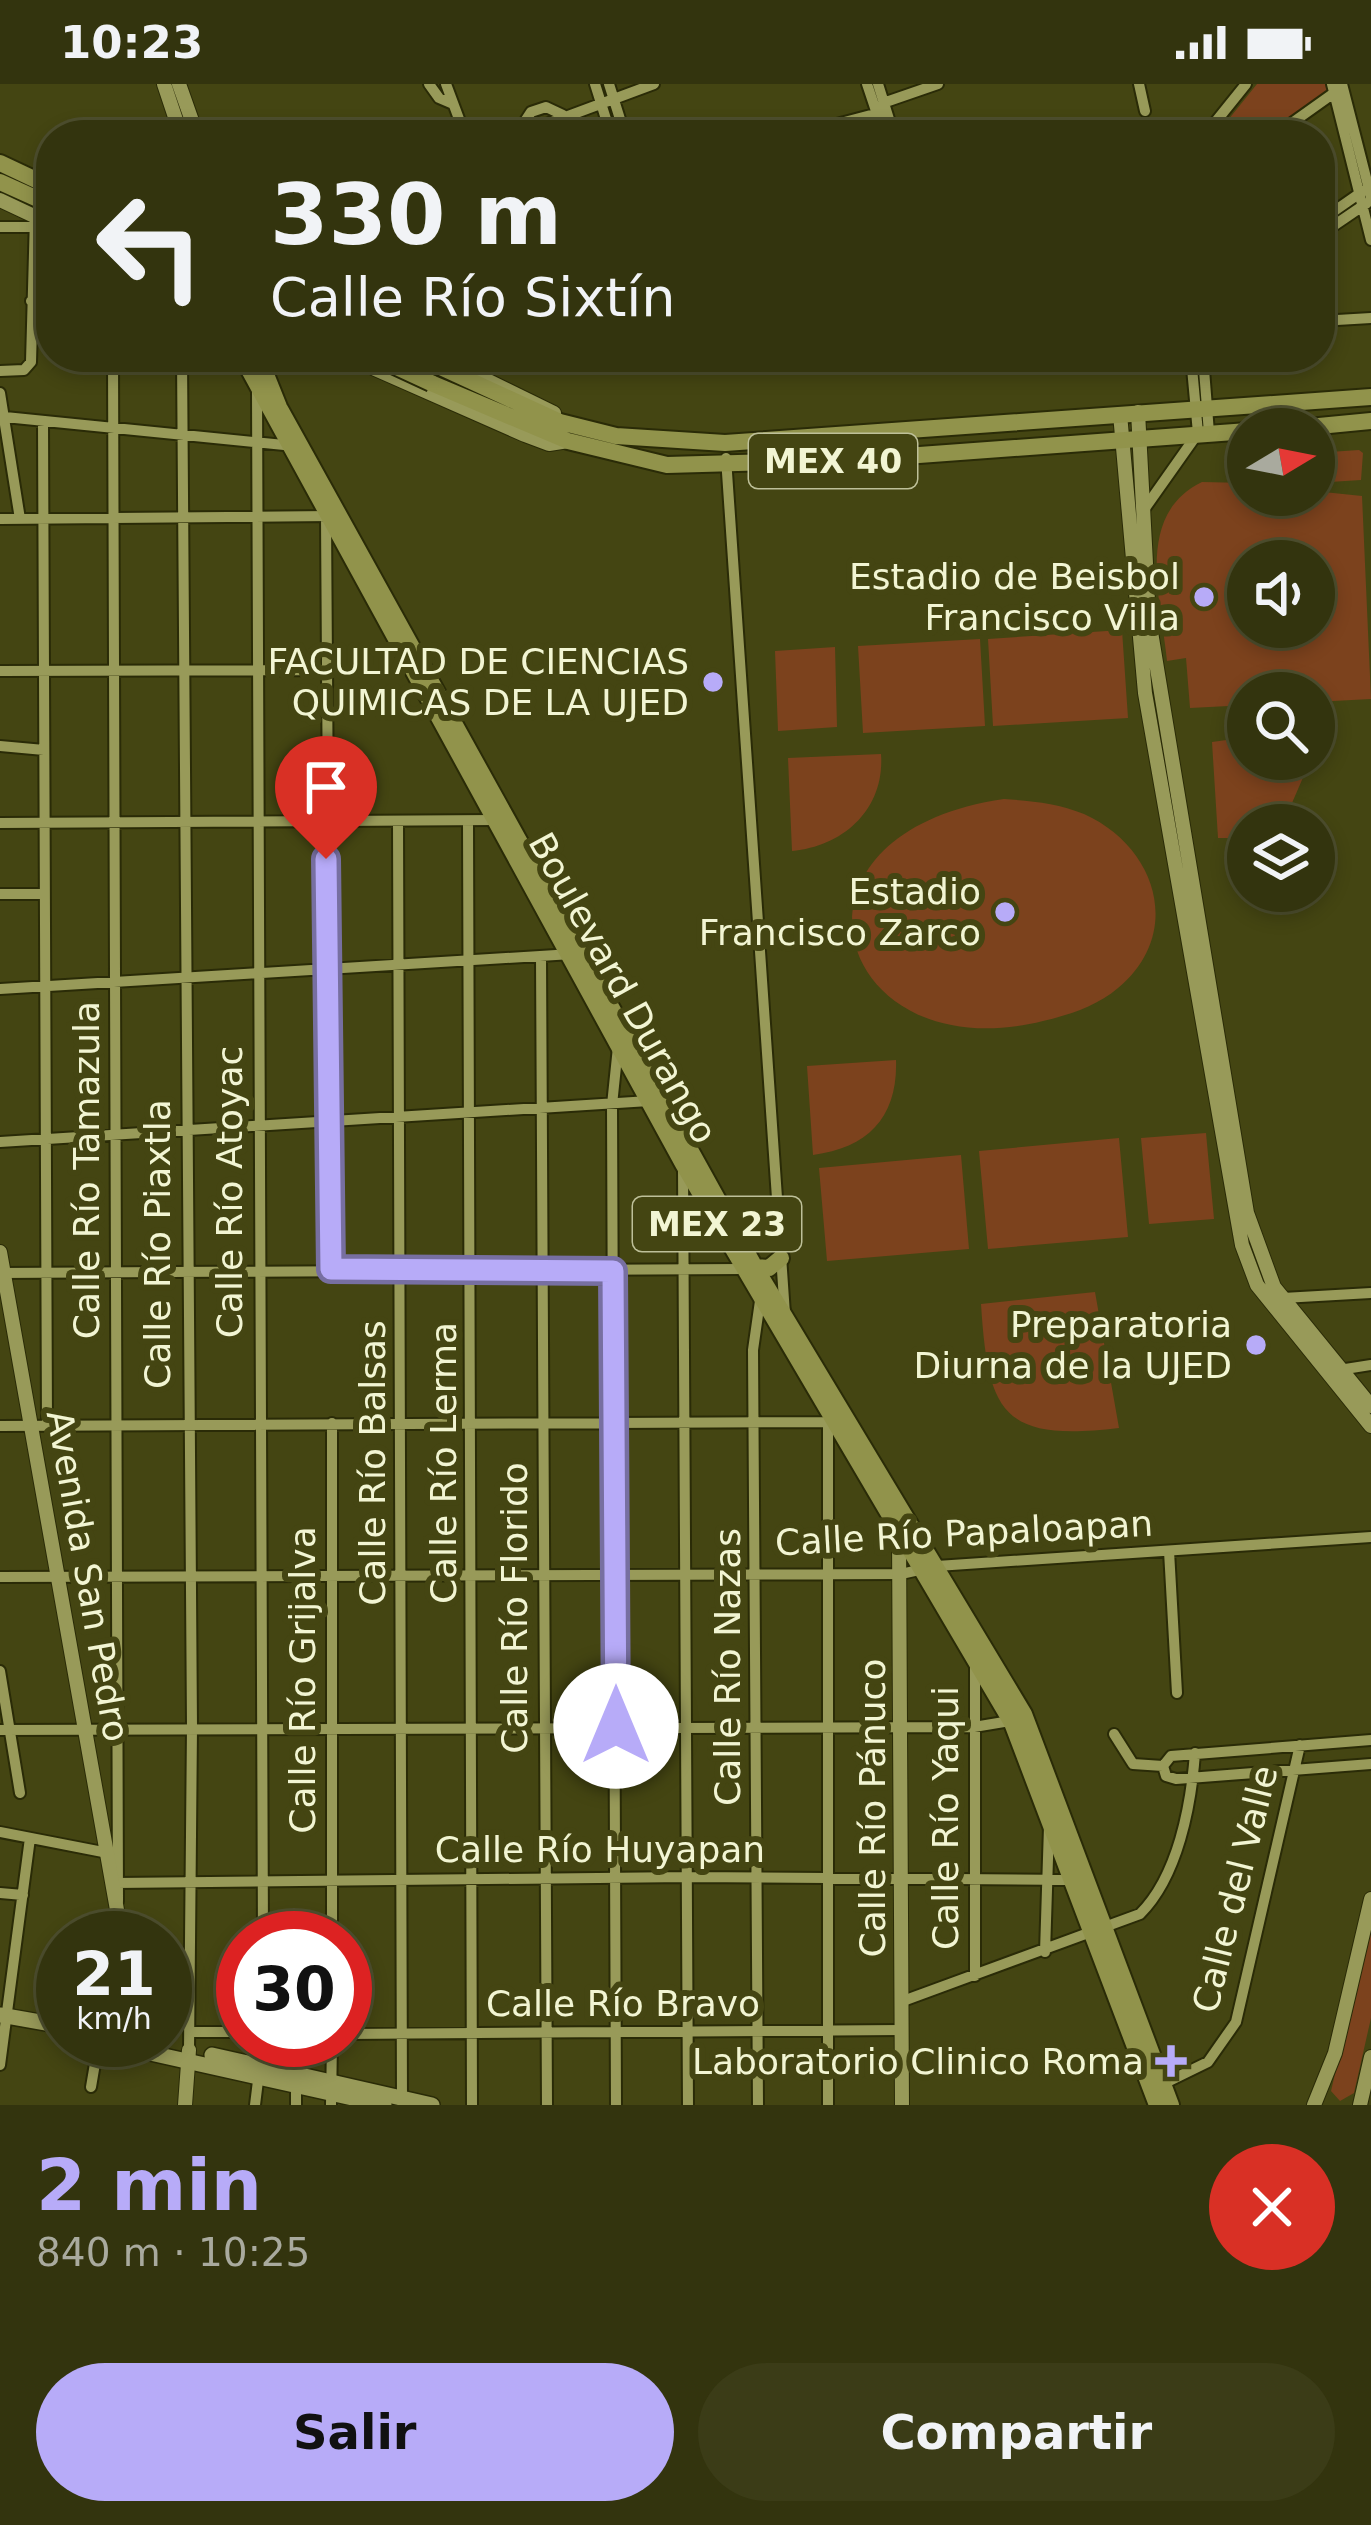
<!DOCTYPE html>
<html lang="es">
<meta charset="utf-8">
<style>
body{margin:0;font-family:"DejaVu Sans",sans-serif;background:#3b3c17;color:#f1f3f6;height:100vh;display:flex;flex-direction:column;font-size:45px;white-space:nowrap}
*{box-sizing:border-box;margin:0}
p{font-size:39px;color:#a9aa9e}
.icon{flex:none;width:66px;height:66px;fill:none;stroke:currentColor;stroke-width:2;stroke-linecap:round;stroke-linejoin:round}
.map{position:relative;height:2021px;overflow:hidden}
.details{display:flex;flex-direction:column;background:#33340e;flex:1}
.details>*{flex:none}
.hud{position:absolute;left:36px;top:36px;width:1299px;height:252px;border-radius:48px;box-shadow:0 6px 18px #0003,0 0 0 3px #4e4f2e;background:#33340e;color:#f1f3f6;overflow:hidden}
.needle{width:78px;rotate:80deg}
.buttons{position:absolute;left:1227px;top:324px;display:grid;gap:24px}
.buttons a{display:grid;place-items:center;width:108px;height:108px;border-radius:50%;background:#33340e;box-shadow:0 6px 18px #0003,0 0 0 3px #4e4f2e;font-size:60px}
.speed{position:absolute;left:36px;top:1827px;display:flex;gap:24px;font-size:60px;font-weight:700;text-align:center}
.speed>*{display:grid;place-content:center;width:156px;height:156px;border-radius:50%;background:#33340e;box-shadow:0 6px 18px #0003,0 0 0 3px #4e4f2e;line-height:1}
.speed small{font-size:30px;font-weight:400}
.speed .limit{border:18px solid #d22;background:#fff;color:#111}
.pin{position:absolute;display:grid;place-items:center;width:102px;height:102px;color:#fff;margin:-123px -51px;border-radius:50% 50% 50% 0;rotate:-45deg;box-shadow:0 0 12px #0007}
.pin .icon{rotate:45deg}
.me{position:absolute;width:132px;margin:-66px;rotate:0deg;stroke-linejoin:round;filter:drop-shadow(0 0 9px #0008)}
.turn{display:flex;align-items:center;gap:42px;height:252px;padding:0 36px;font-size:54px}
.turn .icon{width:156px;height:156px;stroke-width:2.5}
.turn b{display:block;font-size:84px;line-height:102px}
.round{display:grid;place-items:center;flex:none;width:126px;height:126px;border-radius:63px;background:#3b3c17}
.head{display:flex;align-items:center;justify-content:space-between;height:204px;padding:0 36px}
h1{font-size:72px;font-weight:700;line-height:90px;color:#b7abf8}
.action{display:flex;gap:24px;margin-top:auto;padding:24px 36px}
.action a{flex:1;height:138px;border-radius:72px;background:#b7abf8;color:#111;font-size:48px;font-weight:700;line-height:138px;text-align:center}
.action a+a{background:#3b3c17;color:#f1f3f6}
.status{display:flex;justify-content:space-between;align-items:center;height:84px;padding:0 60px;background:#33340e;direction:ltr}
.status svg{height:33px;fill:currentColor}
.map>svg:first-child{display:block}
.green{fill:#7c421d;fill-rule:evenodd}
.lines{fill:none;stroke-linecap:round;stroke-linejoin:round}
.minor-casing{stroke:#2a2b07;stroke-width:14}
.tertiary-casing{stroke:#2a2b07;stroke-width:16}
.secondary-casing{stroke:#2a2b07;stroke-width:18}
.primary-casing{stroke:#2a2b07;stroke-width:20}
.minor{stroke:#989a59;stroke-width:10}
.tertiary{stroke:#989a59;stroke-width:14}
.secondary{stroke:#989a59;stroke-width:15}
.primary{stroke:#91934b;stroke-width:16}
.primary-bridge-casing{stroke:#2a2b07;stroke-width:20;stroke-linecap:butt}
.primary-bridge{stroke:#91934b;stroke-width:16}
.route-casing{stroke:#776fa1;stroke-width:30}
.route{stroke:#b7abf8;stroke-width:21}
.poi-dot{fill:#b7abf8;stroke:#444512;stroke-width:4.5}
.labels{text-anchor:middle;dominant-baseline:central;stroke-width:12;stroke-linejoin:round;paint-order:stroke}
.shield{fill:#444512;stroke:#bec099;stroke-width:3}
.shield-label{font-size:33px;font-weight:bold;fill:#f2f5d3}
.poi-label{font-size:36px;fill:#f2f5d3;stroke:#444512;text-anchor:end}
.street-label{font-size:36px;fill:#f2f5d3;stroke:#444512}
</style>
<div class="status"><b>10:23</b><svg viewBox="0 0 49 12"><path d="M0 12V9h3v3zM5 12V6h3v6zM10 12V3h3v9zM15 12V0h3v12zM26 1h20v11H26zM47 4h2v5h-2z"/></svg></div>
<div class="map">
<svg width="1371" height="2021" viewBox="0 0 1371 2021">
<rect width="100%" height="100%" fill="#444512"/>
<path class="green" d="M1257 0H1329L1331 6 1266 51H1216Z
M1359 366 1363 369 1361 396 1314 399V369Z
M1202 398 1248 399V411H1314V407L1362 412 1371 615 1314 618V609H1248V621L1190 624 1186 574 1167 577C1161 515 1134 431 1202 398ZM1248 477H1314V543H1248Z
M1122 546 1128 634 993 642 988 555Z
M980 555 985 642 863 649 858 562Z
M835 563 837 643 778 647 775 567Z
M1248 653V675H1311L1292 719 1270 741H1248L1245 754H1218L1212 658Z
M881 670C885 724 845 762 792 767L788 674Z
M1004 715C1032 717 1058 719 1084 730 1157 763 1184 849 1118 904 1097 922 1069 931 1043 937 835 989 762 750 1004 715Z
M896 976C898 1032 869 1064 813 1071L807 982Z
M1206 1049 1214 1135 1149 1140 1141 1054Z
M1119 1054 1128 1153 988 1165 979 1067Z
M961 1071 969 1165 827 1177 819 1084Z
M1095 1208 1119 1344C1002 1358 988 1329 981 1220Z
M1371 1835V1934L1354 2009 1340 2017 1331 2007Z"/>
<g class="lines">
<defs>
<path id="minor" d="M429 0 439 14 453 20
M446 0 465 51
M595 0 611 51
M609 0 625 51
M867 0 884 51
M878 0 894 51
M1139 0 1145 27
M1332 0 1371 156
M1342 0 1371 113
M883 19 938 0
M516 51 531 28 546 23 563 31
M517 51 654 0
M795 51 886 27
M1205 51 1246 0
M1275 51 1334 9
M1320 137 1363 107
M0 143H34
M1320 151 1367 119
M31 217 51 219
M1320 237 1371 234
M113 273 118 1817
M182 273 192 1643 189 1966
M1203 273 1209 349
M0 287 24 286 31 278 35 133
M257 308 263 1854
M0 309 20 435
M5 333 294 362
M43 337 47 1342
M726 374 785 1230
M1143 427 1198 349 1191 273
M326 433 331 1185
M0 435 331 432
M0 587 326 586
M0 662 44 666
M398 737 402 2018
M468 737 472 2021
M0 739 495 736
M0 810H44
M541 873 547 2021
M0 905 572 870
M0 1058 649 1017
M683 1082 688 2021
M0 1189 742 1185
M1283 1214 1371 1209
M1339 1286 1371 1281
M828 1336V2021
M0 1342 825 1338
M1169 1467 1177 1609
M0 1493 901 1490 937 1482 1371 1453
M975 1580V1892
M0 1587 20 1709
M0 1646 974 1643 1016 1636
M1114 1650 1133 1680 1163 1682
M1163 1682 1166 1692 1176 1695 1371 1680
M1163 1682 1171 1672 1371 1656
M0 1748 108 1769
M116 1799 687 1793 1075 1796
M0 1809 23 1811
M332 1854V1339
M1045 1868 1049 1743
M903 1917 1140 1830C1178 1792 1191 1722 1195 1669
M190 1948H243
M345 1950 902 1946
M0 1981 30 1754
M1163 2000 1208 1978 1236 1938 1300 1661
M296 2001V2021
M91 2003 99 1956
M255 2021 263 1956
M331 2021 332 1956
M616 2021 612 1021 618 963
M758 2021 753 1266 760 1217"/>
<path id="tertiary" d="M164 0 181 51
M179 0 197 51
M0 116 51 140
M348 273 525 351 549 360 568 357
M466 286 554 329
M1138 328 1149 536 1247 1129 1274 1203 1371 1322
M1120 330 1145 609 1242 1161 1257 1201 1371 1342
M0 1168 122 1854
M899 1450 902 2021
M185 2021 189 1966
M1314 2021 1335 1969 1371 1815
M1360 2021 1371 1973"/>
<path id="secondary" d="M0 1931 63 1942
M92 1956 384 2021
M212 1971 432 2021"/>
<path id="primary" d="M0 79 51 103
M0 98 51 121
M242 273 683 1080 1012 1639 1157 2021
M259 273 279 323 755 1183 1024 1630 1171 2021
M434 280 560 338 616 352 725 359 1371 313
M431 299 568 357 667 381 851 376 1248 347
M1288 345 1371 337
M755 1183 769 1184 781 1174"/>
</defs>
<use href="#minor" class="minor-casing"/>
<use href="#tertiary" class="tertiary-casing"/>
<use href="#secondary" class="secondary-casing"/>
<use href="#primary" class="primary-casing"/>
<use href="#minor" class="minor"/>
<use href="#tertiary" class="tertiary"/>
<use href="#secondary" class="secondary"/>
<use href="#primary" class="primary"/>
<defs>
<path id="primary-bridge" d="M375 273 431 299
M418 273 434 280"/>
</defs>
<use href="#primary-bridge" class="primary-bridge-casing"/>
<use href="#primary-bridge" class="primary-bridge"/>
</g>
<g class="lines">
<defs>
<path id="route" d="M326 775 331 1185 613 1187 616 1642"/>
</defs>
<use href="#route" class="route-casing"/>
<use href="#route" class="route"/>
</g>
<g class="poi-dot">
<circle cx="1204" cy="513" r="12"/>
<circle cx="713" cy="598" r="12"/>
<circle cx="1005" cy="828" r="12"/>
<circle cx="1256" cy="1261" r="12"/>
<path d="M1165 1959h12v12h12v12h-12v12h-12v-12h-12v-12h12z"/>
</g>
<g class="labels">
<g class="shield">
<rect x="749" y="350" width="168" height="54" rx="9"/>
<rect x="633" y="1113" width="168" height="54" rx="9"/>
</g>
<g class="shield-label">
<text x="833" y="377">MEX 40</text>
<text x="717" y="1140">MEX 23</text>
</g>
<g class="poi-label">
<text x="1180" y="492">Estadio de Beisbol<tspan x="1180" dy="41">Francisco Villa</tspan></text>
<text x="689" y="577">FACULTAD DE CIENCIAS<tspan x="689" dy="41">QUIMICAS DE LA UJED</tspan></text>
<text x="981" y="807">Estadio<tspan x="981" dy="41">Francisco Zarco</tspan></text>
<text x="1232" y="1240">Preparatoria<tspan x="1232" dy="41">Diurna de la UJED</tspan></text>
<text x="1144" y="1977">Laboratorio Clinico Roma</text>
</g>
<g class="street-label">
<text transform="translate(623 904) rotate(61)">Boulevard Durango</text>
<text transform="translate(86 1086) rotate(-90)">Calle Río Tamazula</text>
<text transform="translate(229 1108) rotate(-90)">Calle Río Atoyac</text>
<text transform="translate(157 1160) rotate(-90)">Calle Río Piaxtla</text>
<text transform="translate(372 1379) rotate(-90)">Calle Río Balsas</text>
<text transform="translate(443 1379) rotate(-90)">Calle Río Lerma</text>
<text transform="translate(964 1449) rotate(-3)">Calle Río Papaloapan</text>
<text transform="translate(88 1492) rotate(80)">Avenida San Pedro</text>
<text transform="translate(514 1524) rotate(-90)">Calle Río Florido</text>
<text transform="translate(727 1583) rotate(-90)">Calle Río Nazas</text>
<text transform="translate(302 1596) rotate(-90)">Calle Río Grijalva</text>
<text transform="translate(872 1724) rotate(-90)">Calle Río Pánuco</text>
<text transform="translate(945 1734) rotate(-90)">Calle Río Yaqui</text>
<text x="600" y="1765">Calle Río Huyapan</text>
<text transform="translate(1235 1805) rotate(-76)">Calle del Valle</text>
<text x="623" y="1919">Calle Río Bravo</text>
</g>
</g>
</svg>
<div class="buttons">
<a><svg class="needle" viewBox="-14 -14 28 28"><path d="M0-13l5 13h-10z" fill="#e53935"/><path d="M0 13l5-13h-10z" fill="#a9aa9e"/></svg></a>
<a><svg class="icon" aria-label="sound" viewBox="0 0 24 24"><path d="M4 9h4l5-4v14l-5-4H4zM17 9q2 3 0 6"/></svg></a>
<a><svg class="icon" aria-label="search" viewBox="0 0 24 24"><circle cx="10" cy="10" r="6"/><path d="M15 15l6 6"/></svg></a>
<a><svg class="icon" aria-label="layers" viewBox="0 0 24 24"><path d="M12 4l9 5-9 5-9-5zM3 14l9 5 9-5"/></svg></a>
</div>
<div class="speed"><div>21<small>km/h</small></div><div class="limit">30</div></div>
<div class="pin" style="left:326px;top:775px;background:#d93025"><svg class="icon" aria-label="arrive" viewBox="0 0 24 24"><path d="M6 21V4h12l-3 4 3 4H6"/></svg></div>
<svg class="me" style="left:616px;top:1642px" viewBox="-20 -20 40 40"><circle r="19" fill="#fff"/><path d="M0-13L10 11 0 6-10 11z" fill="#b7abf8"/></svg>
<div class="hud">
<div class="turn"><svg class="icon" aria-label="left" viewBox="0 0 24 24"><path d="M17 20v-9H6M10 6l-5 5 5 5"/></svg><div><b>330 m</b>Calle Río Sixtín</div></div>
</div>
</div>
<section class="details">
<div class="head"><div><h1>2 min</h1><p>840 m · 10:25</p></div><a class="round" style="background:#d93025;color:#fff"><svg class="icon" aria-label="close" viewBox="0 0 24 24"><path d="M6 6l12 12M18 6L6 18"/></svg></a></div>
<div class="action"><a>Salir</a><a>Compartir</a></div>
</section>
